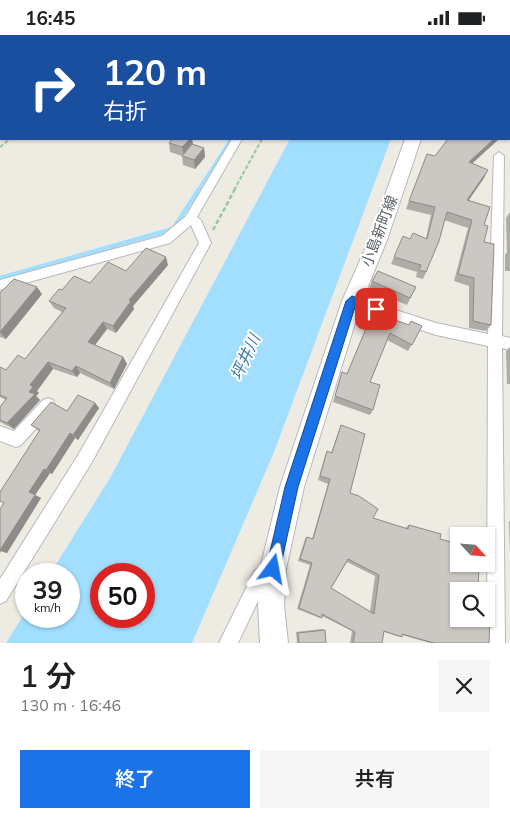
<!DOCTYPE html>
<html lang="ja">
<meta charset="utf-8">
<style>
body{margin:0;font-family:Mulish,"Noto Sans JP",sans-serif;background:#f6f6f6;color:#202124;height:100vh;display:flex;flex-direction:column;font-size:19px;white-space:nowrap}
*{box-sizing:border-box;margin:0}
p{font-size:16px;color:#757577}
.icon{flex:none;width:28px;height:28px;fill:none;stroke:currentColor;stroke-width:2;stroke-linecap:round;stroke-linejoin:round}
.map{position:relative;height:608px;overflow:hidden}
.sheet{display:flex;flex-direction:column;background:#fff;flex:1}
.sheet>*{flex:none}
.guide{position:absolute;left:0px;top:0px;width:510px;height:105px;box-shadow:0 1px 4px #0004;background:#1a4fa0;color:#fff;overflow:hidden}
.needle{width:32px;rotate:116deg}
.controls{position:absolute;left:450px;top:492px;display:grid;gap:10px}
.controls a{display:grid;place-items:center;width:45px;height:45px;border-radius:0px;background:#fff;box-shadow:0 1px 4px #0004;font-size:25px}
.speed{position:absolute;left:15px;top:528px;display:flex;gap:10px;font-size:25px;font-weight:700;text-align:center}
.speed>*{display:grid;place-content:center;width:65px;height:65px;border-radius:50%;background:#fff;box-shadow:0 1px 4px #0004;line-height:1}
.speed small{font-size:12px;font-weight:400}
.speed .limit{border:8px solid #d22;background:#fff;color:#111}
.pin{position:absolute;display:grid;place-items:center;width:42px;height:42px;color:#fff;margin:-21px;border-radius:10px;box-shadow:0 2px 8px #0006}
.me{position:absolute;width:55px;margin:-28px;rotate:13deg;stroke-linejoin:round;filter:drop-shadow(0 0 4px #0008)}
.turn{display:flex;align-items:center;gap:18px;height:105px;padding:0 20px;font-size:22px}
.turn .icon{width:65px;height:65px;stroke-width:2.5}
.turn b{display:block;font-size:35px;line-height:42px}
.round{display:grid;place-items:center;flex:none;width:52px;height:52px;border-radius:0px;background:#f6f6f6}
.head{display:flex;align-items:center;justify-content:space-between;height:85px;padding:0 20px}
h1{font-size:30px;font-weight:600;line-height:38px}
.action{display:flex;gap:10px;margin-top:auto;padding:10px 20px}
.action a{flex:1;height:58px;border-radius:0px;background:#1a73e8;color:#fff;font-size:20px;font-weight:600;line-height:58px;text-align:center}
.action a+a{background:#f6f6f6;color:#202124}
.status{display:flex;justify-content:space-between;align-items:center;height:35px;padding:0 25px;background:#fff;direction:ltr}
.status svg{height:14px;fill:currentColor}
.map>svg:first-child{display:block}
.water{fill:#a2dfff;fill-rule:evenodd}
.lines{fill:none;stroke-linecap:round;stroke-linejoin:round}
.stream-far1{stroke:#a2dfff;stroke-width:3}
.stream{stroke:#a2dfff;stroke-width:4.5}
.street-casing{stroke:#b6b9bd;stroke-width:2}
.secondary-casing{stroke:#b5b9be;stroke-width:2}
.path-far1{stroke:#98c7a1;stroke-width:2;stroke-dasharray:4 2;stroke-linecap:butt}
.path{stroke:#98c7a1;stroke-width:2.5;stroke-dasharray:4.5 2.5;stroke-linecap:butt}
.street{fill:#fff;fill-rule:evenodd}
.secondary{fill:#fff;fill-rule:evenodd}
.wall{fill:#afaba7;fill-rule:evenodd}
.shaded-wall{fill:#8e8b88}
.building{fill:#cbc7c2;stroke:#8e8b88;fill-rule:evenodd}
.route{fill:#1a73e8;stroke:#114b97}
.labels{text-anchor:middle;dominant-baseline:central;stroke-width:4;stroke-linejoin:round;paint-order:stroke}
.street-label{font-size:15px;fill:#5b6064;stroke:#fff}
.water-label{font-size:16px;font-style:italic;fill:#3c7aa9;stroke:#fff}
</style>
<div class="status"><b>16:45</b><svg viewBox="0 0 49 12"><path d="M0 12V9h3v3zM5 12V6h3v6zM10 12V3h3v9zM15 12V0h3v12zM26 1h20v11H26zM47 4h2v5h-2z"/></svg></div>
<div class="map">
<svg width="510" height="608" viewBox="0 0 510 608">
<rect width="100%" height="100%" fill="#eeebe3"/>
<path class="water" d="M290 104H391L274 417 192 608H6L26 576V581H69V539H50L110 443ZM101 539H144V581H101Z"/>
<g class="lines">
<path class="stream-far1" d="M198 155 231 104"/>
<path class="stream" d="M0 243 173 194 199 154"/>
<defs>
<path id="street" d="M487 0H495V1H487Z
M232 104H242L197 182 201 185 211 208 92 427 6 566 0 569V544L80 417 199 208 191 190 170 208 0 255V245L162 201 186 181Z
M499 117 504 121 502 301 510 303V315L502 313 505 608H487L488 311 436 300 347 270 345 266 347 262 352 261 436 288 488 299 494 121Z
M48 363 53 365 55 370 53 375 21 410 16 412 0 406V391L14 396 43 365Z
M273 525 279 528 282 534 279 540 267 547 238 608H219L255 535Z"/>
<path id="secondary" d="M509 48H510V56H509Z
M405 104H421L387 205 362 266 304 452 286 534 284 570 288 608H260L258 570 260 534 280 452 342 266 369 205Z"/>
</defs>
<use href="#street" class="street-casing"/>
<use href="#secondary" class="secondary-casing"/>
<path class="path-far1" d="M40 0 43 1
M137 1 139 0
M0 112 10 104
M234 155 262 104"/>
<path class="path" d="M213 195 235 154"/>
<use href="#street" class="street"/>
<use href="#secondary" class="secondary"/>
</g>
<path class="wall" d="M172 104H192L193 109 204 113 205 122 195 134 183 130 182 121 170 117 169 108Z
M448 104H499L472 128 484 143 469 165 484 190V207L491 290 486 296 469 293V251L454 246 468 193 444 185 426 237 423 244 416 242 417 237 391 229 394 222 410 204 426 203 431 180 406 174 409 166 435 121Z
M510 177V236H505V220L507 217 506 183Z
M168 230 133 271 134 274 116 298 107 294 95 310 123 322 127 329 114 354 80 338 77 342 53 334 37 356 39 358 36 361 40 365 14 394 0 387V372L6 365 0 362V332L6 335 25 324 62 277 54 273 49 266 62 255 90 248 126 236Z
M372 246 416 252 407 270 369 254Z
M0 258 42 259 6 304 0 302Z
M373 277 409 290 422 291 408 316 387 305 370 347 373 375 370 380 333 367 342 337 347 339Z
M510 312V349H507L506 316Z
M95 368 99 373 78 405 75 403 52 439 50 438 35 460 41 463 7 518 1 516 4 468 39 396 31 390 67 376Z
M341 390 350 458 373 483 405 493 409 490 440 504 459 556 489 608H430L402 600V602L397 601 384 597 382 608H350L352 596 322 581V583H320L297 574 310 530 298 526 305 504 307 502 312 504 328 449 318 445 325 421 327 416 331 418ZM347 527 375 541 370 577 331 553Z
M510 486V518L509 487Z
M321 594 325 595 326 608H297L296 597Z"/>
<path class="shaded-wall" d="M190 104H192L193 110 184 121 182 112Z
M494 104H499L465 135 469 127Z
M204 113 205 122 195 134 194 125Z
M488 135 484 143 463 173 467 165Z
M166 222 168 230 133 271 134 274 116 298 113 291 129 265Z
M37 252 42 259 6 304 0 297Z
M103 287 107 294 92 314 88 307Z
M123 322 127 329 114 354 110 348Z
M48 327 53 334 37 356 39 358 36 361 40 365 14 394 7 388 29 357 30 350Z
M76 331 80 338 77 342 72 336Z
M95 368 99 373 78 405 73 400Z
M70 398 75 403 52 439 46 435Z
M44 434 50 438 35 460 41 463 7 518 1 516 0 518V515L29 457Z"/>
<path class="building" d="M509 12H510V24L509 25Z
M509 69H510V90L509 92Z
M172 104H190L182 112 169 108Z
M448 104H494L469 127 488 135 467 165 490 172 484 190 488 191 484 207 494 209 491 290 473 286 474 243 458 239 472 185 447 177 439 206 426 237 419 235 421 230 394 222 403 201 410 204 413 198 427 204 435 172 409 166 427 119 435 121Z
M192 109 204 113 194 125 182 121Z
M146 213 166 222 129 265 131 266 113 291 103 287 88 307 123 322 110 348 76 331 72 336 48 327 30 350 33 352 29 357 35 359 7 388 0 385V372L7 363 0 360V332L6 335 18 320 25 324 66 273 49 266 59 254 62 255 74 241 90 248 108 227 126 236Z
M378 236 416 252 410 263 372 246Z
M14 244 37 252 0 297V258Z
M373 277 409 290 411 286 422 291 412 310 390 298 370 347 380 350 373 375 335 361 342 337 347 339Z
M78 360 95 368 73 400 70 398 46 435 44 434 29 457 35 460 0 515V474L4 468 0 466V457L40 395 31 390 51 367 67 376Z
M341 390 365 399 350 458 359 461 378 474 373 483 408 494 409 490 441 499 440 504 459 509V529H479L478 556H459V584H486V578L490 579 489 608H434L402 599V602L384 596 382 608H353L355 597 322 579V583L299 573 312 528 300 524 307 502 313 504 330 444 320 441 327 416 332 418ZM348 524 379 540 374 579 331 553Z
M325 595 326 608H299L298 598Z"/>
<path class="route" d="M352 261 380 271 382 274 376 279 355 272 298 452 280 534 278 539 273 541 268 539 266 534 285 452 346 266Z"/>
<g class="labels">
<g class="street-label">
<text transform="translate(379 196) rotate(-69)">小島新町線</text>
</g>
<g class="water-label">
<text transform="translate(245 322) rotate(-65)">坪井川</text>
</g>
</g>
</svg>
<div class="controls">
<a><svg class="needle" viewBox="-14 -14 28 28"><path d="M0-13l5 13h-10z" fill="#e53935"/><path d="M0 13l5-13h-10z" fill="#757577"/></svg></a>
<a><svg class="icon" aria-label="search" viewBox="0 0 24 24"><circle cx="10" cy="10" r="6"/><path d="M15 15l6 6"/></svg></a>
</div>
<div class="speed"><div>39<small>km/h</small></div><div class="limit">50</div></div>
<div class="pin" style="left:376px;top:274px;background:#d93025"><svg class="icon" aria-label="arrive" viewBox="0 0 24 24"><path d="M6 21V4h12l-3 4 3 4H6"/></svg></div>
<svg class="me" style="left:273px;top:534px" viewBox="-20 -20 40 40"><path d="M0-17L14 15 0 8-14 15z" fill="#1a73e8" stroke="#fff" stroke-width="4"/></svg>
<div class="guide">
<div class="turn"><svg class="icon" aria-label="right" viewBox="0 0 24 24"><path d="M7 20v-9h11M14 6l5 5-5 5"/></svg><div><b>120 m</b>右折</div></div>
</div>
</div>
<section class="sheet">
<div class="head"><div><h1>1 分</h1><p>130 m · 16:46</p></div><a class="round"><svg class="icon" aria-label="close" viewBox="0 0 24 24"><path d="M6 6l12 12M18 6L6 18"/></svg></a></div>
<div class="action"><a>終了</a><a>共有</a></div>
</section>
